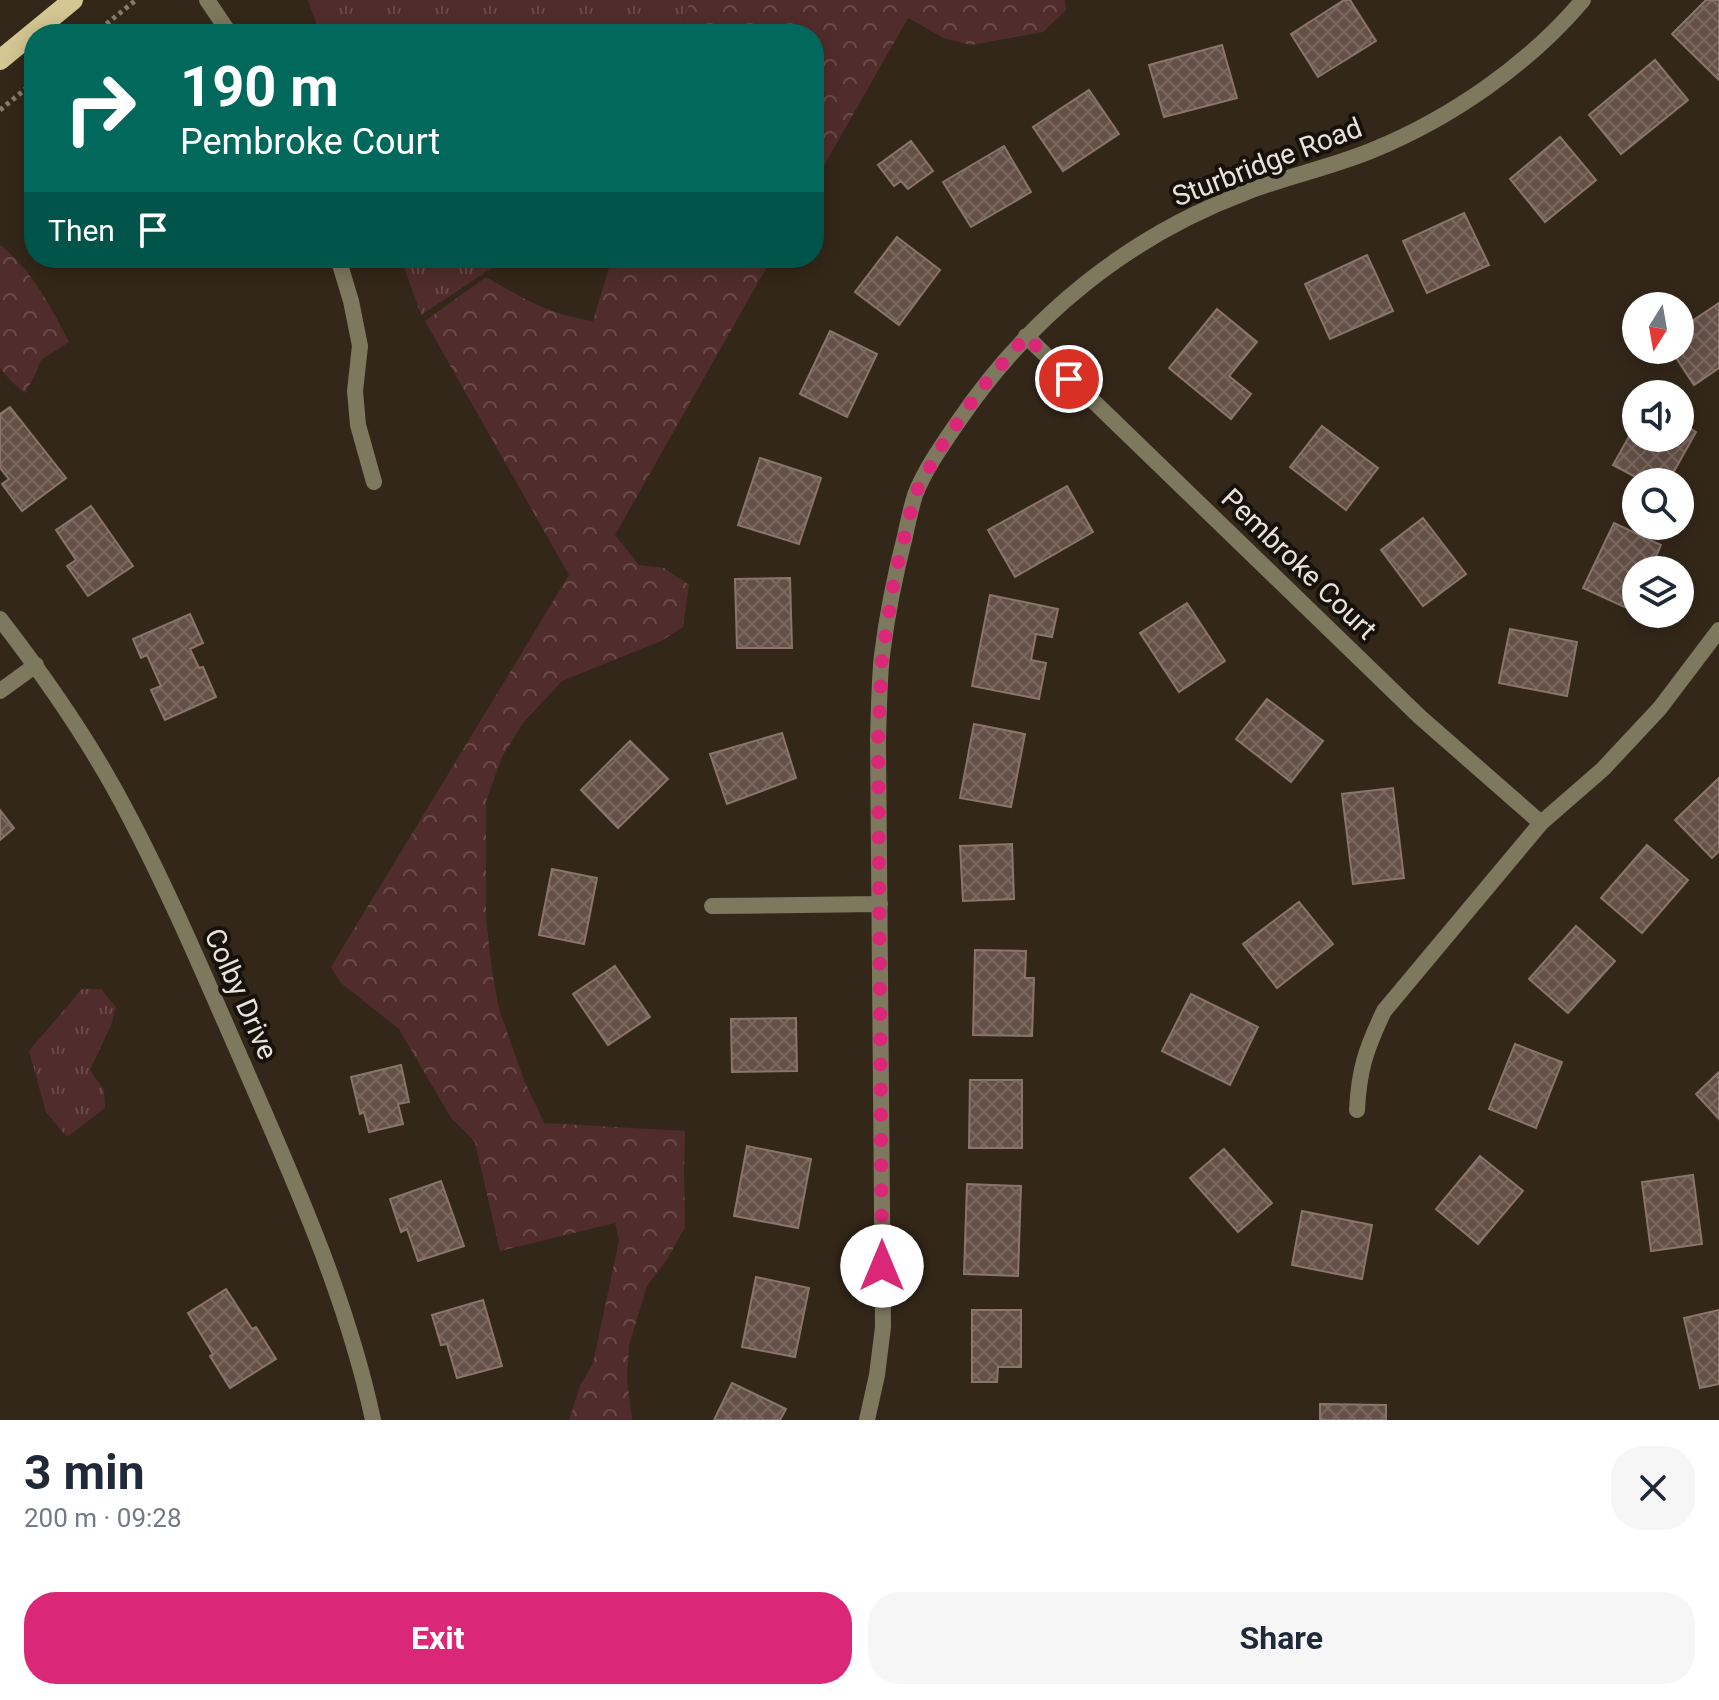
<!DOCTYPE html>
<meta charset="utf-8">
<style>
body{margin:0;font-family:Roboto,sans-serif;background:#f6f6f7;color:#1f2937;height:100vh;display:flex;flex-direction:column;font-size:30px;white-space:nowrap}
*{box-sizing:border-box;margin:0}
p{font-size:26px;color:#747a83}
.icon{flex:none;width:44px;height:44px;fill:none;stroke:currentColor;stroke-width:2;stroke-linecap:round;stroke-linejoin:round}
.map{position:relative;height:1420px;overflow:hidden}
.side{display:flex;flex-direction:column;background:#fff;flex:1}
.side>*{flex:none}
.banner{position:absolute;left:24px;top:24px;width:800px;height:244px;border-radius:32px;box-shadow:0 4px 20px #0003;background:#00695c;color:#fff;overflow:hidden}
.needle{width:52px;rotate:191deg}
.fabs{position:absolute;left:1622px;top:292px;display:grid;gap:16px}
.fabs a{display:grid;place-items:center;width:72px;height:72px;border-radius:50%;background:#fff;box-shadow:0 4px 20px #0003;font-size:40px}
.pin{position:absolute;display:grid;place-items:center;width:68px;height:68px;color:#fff;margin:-34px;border:4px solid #fff;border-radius:50%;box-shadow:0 2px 8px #0007}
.me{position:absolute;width:88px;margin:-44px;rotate:0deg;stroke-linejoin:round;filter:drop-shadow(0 0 6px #0008)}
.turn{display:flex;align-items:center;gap:28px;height:168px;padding:0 24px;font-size:36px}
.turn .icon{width:104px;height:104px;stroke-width:2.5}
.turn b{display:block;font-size:56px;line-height:68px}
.then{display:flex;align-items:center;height:76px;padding:0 24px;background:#0003;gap:16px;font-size:30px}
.round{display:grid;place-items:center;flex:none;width:84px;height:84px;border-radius:32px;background:#f6f6f7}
.summary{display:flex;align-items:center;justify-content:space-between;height:136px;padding:0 24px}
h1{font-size:48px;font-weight:700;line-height:60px}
.cta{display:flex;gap:16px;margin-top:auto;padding:16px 24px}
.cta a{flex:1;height:92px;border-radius:32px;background:#db2777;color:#fff;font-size:32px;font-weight:700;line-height:92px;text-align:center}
.cta a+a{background:#f6f6f7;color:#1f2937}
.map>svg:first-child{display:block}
.grass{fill:url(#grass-tufts)}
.forest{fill:url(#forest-crowns)}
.building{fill:url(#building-cross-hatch);stroke:#8a746b;stroke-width:2}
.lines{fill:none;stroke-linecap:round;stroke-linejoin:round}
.path{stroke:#867b70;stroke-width:5;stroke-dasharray:4 4;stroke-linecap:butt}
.service{stroke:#7e785f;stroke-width:16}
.minor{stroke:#7e785f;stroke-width:16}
.tertiary{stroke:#7e785f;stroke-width:16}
.primary{stroke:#d4c793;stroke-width:20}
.route{stroke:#db2777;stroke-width:14;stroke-dasharray:0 25.2}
.labels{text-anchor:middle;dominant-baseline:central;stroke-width:8;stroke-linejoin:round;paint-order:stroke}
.street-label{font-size:28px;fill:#ebe3da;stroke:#17110b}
</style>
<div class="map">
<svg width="1719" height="1420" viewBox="0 0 1719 1420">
<defs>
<pattern id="grass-tufts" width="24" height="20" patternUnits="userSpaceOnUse" patternTransform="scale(2)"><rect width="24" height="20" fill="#502d2c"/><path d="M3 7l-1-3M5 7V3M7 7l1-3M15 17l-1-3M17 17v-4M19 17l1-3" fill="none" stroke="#694b4a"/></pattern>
<pattern id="forest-crowns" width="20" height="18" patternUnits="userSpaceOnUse" patternTransform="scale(2)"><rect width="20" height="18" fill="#502d2c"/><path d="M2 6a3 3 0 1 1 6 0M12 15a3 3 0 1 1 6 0" fill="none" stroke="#694b4a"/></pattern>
<pattern id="building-cross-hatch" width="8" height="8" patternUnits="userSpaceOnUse" patternTransform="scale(2)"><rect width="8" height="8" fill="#645047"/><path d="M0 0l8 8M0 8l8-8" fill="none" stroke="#7a6961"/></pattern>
</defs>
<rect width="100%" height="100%" fill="#332719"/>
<path class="grass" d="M308 0H690L680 34H320Z
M401 258H507L421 315Z
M82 989H101L116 1007 111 1025 90 1070 104 1090 105 1108 67 1137 46 1112 29 1051Z"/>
<path class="forest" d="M690 0H1065L1066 10 1043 32 971 45 944 38 908 18 814 183V34H680Z
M0 245C32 270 51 307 69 342L41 360 35 375 25 393 11 381 0 368Z
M612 258H772L615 535 639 565 664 568 689 585 683 627 661 641 562 681 523 723 502 757 486 801V917L492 972 499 1009 524 1080 544 1123 685 1131 684 1171 685 1227 668 1258 647 1286 629 1345 627 1379 632 1420H569L580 1386 593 1363 619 1241 615 1223 500 1251 475 1142 451 1118 399 1029 341 983 331 967 569 575 425 321 486 277C524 299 549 314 593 321Z"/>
<path class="building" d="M1344 0H1350L1376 41 1318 77 1291 34Z
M1706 0H1719V80L1672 34Z
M1222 45 1237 98 1164 117 1149 65Z
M1655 60 1688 100 1621 154 1589 115Z
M1089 90 1119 134 1063 171 1033 127Z
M1560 137 1596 180 1545 222 1510 179Z
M911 141 933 171 908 189 901 181 894 186 878 165Z
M1004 146 1031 192 971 227 943 182Z
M1464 213 1489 265 1427 293 1403 241Z
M897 237 940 270 899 325 855 292Z
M1367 255 1393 311 1330 339 1305 284Z
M1719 303V368L1694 385 1671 350H1680V329Z
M1217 309 1257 342 1229 376 1251 394 1231 419 1169 368Z
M830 331 877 354 847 417 800 394Z
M10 407 66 478 22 511 2 484 9 479 0 468V414Z
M1680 422 1696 432 1668 482H1645L1613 465 1636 424V438H1680Z
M1322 426 1378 468 1346 510 1290 467Z
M760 458 821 478 799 544 738 525Z
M1067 486 1093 532 1015 577 988 530Z
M91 506 133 566 88 596 67 566 76 560 56 530Z
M1423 518 1466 574 1423 606 1381 550Z
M1614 523 1661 545 1650 570H1636V599L1631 610 1583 588Z
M790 578 792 648H737L735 579Z
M990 595 1058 609 1052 637 1036 634 1031 660 1046 663 1039 699 972 686Z
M1187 603 1225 661 1179 692 1140 633Z
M190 614 203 643 190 649 199 668 203 667 216 697 165 720 151 690 161 686 147 655 141 658 133 639Z
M1510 629 1577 642 1567 696 1499 683Z
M1267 699 1323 741 1291 782 1236 739Z
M974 724 1025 734 1011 807 960 798Z
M782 733 796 778 727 804 710 754Z
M630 741 668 779 618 828 581 790Z
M1719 778V851L1712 858 1675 820Z
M1393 788 1404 878 1353 884 1342 794Z
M0 810 14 828 0 840Z
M1012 844 1014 899 963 901 960 846Z
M1647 845 1688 880 1642 933 1601 898Z
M552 869 597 878 584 944 539 935Z
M1299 902 1333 944 1277 988 1243 944Z
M1576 926 1615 961 1568 1013 1529 979Z
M975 950 1026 951 1025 978H1034L1032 1036 973 1035Z
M615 966 650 1017 608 1045 573 994Z
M1191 994 1258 1027 1230 1085 1162 1051Z
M796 1018 797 1071 732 1072 731 1019Z
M1515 1044 1562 1062 1536 1128 1489 1109Z
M401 1065 409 1102 398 1104 403 1124 369 1132 364 1112 360 1114 351 1077Z
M1719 1072V1119L1696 1094Z
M970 1080H1022V1148H969Z
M747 1146 811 1159 798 1228 734 1216Z
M1224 1149 1272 1203 1238 1232 1190 1178Z
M1480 1156 1523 1191 1478 1244 1436 1209Z
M1693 1175 1702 1244 1651 1251 1642 1182Z
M441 1181 464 1246 418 1261 407 1229 401 1232 390 1199Z
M967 1184 1021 1186 1018 1276 964 1274Z
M1302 1211 1372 1225 1362 1279 1292 1265Z
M756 1277 809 1288 795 1357 742 1347Z
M226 1289 252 1329 256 1327 276 1359 230 1388 210 1356 213 1354 188 1313Z
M483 1300 502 1366 457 1378 447 1344 441 1345 432 1315Z
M972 1310H1021V1367H998L997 1382H972Z
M1719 1310V1384L1700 1388 1684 1318Z
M732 1383 786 1409 780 1420H714Z
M1320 1404 1386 1405V1420H1320Z"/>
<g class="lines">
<path class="path" d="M94 34 136 0
M0 110 34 82"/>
<path class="service" d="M207 0 230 34
M338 258 351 301 360 346 355 391 358 425 374 482"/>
<path class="minor" d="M1026 336 1420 717 1541 823
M0 691 36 665
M712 906 880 904
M1357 1110C1359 1069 1366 1049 1384 1011L1541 823 1603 769 1660 708 1719 630
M867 1420 877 1375 883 1327 878 739C879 711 879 682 882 655 887 615 895 575 905 536 908 522 911 508 915 495 925 469 943 444 958 422 1028 318 1128 236 1247 192 1288 176 1332 167 1373 150 1451 118 1528 65 1583 0"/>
<path class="tertiary" d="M0 619C48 681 93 746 129 816 172 898 208 984 245 1068 295 1183 347 1298 373 1420"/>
<path class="primary" d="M0 60 73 0"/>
</g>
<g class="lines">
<path class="route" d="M882 1266 878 739 882 657 895 575 915 494 941 447 979 391 1026 336 1069 379"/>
</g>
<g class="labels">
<g class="street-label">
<text transform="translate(1267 162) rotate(-21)">Sturbridge Road</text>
<text transform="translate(1299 564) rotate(44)">Pembroke Court</text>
<text transform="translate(241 994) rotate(66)">Colby Drive</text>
</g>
</g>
</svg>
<div class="fabs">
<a><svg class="needle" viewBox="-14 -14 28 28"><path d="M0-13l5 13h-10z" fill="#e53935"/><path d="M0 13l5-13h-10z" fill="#747a83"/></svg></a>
<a><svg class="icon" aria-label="sound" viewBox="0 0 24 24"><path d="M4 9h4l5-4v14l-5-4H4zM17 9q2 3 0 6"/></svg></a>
<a><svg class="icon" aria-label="search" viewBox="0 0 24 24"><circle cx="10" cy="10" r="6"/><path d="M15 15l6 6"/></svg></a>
<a><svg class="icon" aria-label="layers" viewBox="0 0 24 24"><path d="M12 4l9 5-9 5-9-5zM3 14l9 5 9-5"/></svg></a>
</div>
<div class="pin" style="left:1069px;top:379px;background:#d93025"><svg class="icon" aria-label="arrive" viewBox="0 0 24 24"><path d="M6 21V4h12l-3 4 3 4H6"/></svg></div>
<svg class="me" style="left:882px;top:1266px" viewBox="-20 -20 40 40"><circle r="19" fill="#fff"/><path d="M0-13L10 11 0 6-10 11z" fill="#db2777"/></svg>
<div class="banner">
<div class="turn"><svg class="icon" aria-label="right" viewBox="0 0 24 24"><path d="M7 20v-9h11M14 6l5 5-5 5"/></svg><div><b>190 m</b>Pembroke Court</div></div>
<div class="then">Then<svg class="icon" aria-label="arrive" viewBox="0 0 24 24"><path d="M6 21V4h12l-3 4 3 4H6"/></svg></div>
</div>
</div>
<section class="side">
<div class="summary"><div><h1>3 min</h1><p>200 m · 09:28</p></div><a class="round"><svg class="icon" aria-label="close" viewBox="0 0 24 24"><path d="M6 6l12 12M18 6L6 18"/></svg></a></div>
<div class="cta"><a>Exit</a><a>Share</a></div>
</section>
